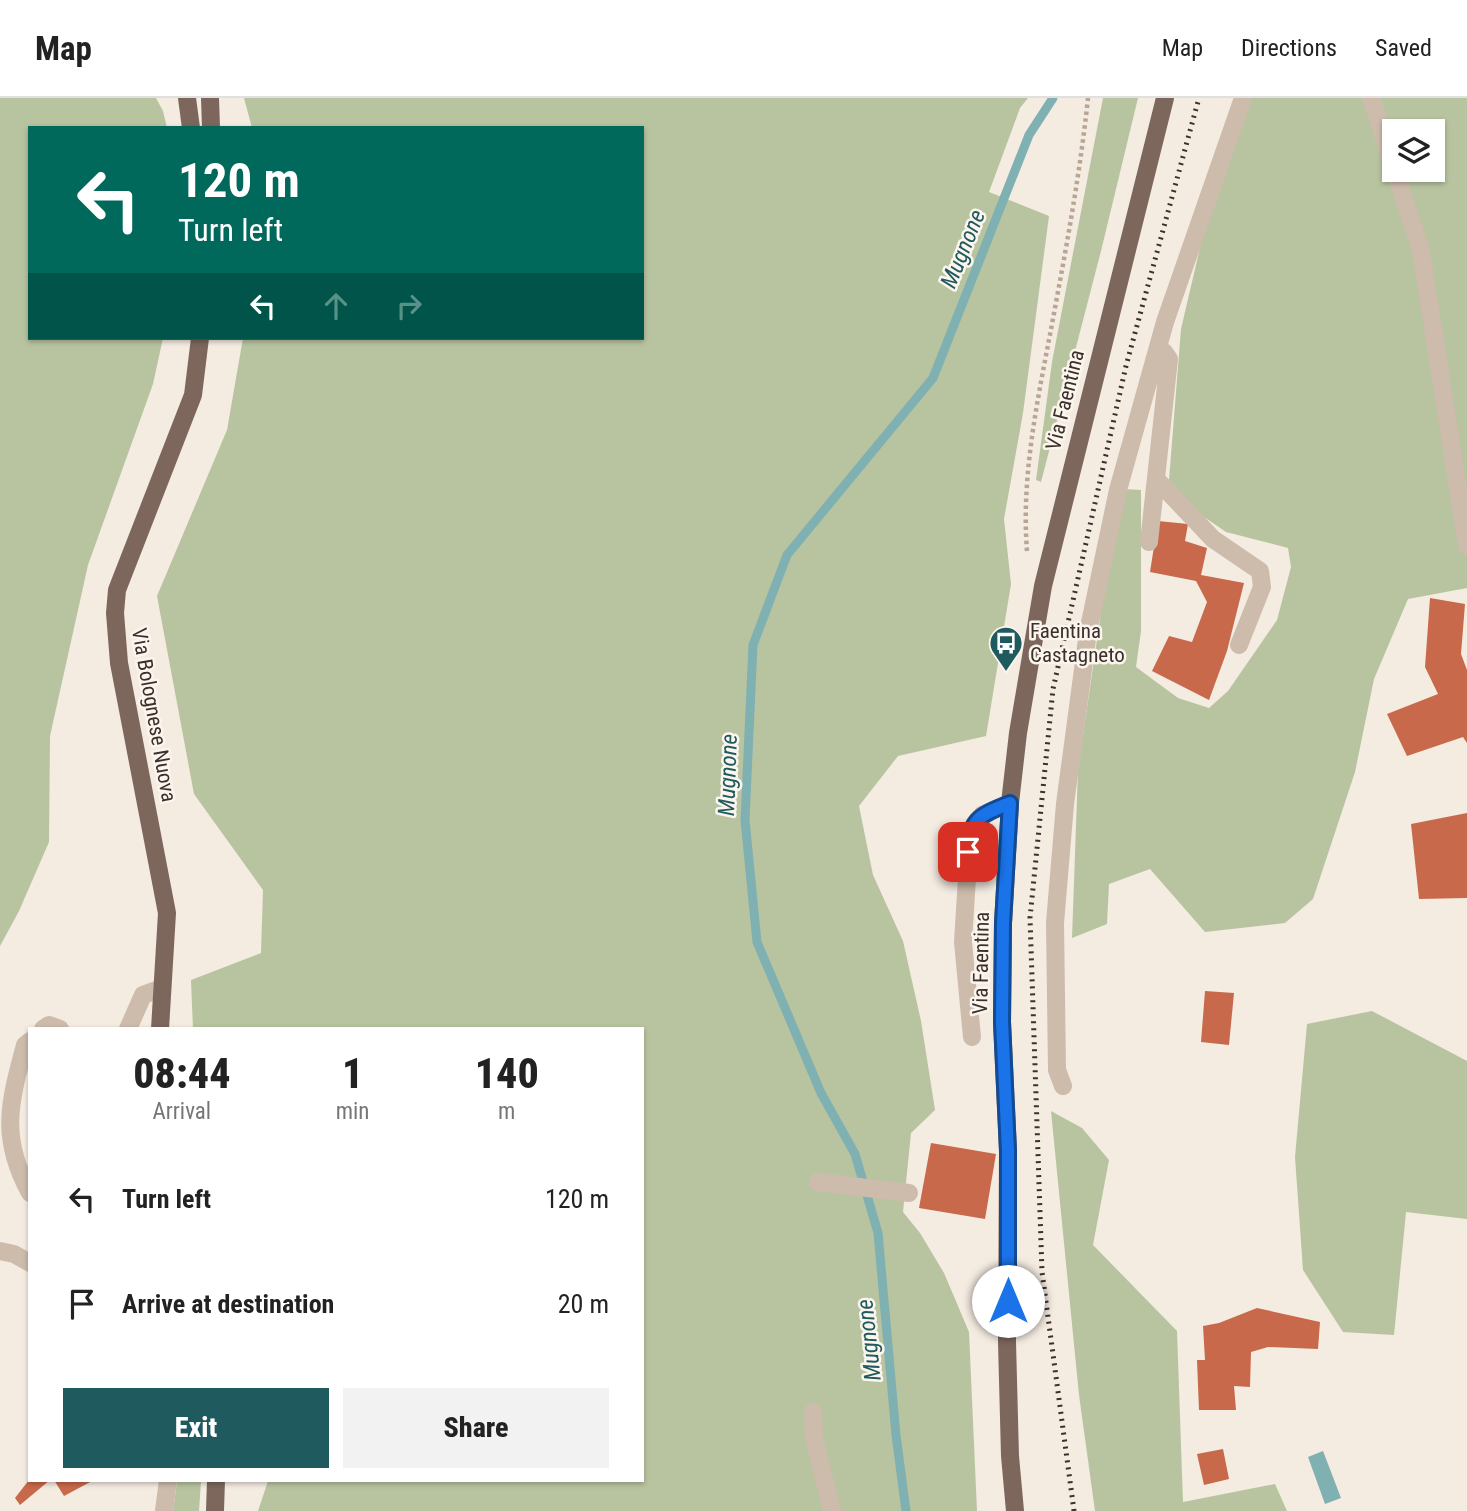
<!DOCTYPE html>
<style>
body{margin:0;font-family:"Roboto Condensed",sans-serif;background:#f2f2f2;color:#222;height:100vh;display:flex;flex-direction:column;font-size:26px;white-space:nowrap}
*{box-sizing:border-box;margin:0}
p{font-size:23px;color:#767676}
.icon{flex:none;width:38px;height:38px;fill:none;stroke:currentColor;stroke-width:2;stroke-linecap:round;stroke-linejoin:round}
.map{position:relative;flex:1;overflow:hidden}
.drawer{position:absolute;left:28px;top:929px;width:616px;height:455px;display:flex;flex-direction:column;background:#fff;border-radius:0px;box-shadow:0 2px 5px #0004}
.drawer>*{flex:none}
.guide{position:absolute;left:28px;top:28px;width:616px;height:214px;border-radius:0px;box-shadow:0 2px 5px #0004;background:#00695c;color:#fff;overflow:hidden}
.buttons{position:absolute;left:1382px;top:21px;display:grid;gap:14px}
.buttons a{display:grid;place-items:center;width:63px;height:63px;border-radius:0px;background:#fff;box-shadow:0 2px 5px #0004;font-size:35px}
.pin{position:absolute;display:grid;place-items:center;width:60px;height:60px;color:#fff;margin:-30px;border-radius:14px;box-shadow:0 4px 10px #0006}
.me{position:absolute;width:77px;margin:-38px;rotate:0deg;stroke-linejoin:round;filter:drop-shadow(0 0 5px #0008)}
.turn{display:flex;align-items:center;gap:24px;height:147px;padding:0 35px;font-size:32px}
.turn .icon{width:91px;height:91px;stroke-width:2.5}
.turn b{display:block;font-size:49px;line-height:60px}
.lanes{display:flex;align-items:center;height:66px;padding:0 35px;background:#0003;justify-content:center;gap:35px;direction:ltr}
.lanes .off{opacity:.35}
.eta{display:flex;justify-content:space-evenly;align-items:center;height:119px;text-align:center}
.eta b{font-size:42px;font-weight:800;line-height:49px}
.action{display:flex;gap:14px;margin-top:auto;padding:14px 35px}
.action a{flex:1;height:80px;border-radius:0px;background:#1f5a5e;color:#fff;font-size:28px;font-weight:800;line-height:80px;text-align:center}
.action a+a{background:#f2f2f2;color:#222}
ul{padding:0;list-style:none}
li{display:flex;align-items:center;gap:21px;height:105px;padding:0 35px}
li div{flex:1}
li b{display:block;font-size:26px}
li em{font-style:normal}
header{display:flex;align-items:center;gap:42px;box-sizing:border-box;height:98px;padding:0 35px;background:#fff;border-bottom:2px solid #e0e0e0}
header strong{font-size:33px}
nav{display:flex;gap:38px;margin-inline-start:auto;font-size:24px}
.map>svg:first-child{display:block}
.green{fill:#b8c4a0;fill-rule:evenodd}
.water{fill:#7fb0b2}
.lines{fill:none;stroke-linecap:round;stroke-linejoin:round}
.stream{stroke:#7fb0b2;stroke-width:9}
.building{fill:#c8694b}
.path{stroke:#b9a596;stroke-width:4.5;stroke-dasharray:3.5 3.5;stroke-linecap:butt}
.minor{stroke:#cdbbac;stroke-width:18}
.major{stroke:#7d675c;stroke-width:18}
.rail{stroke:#3b302b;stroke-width:5;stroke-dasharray:2 5;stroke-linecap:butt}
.route-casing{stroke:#114b97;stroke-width:18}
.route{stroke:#1a73e8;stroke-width:12}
.labels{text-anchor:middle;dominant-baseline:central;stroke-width:5;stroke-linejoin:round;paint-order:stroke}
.street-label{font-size:21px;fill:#3b302b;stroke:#fbf5ee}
.poi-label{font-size:21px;fill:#3b302b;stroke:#fbf5ee;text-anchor:start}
.water-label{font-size:23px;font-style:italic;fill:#1f5a5e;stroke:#fbf5ee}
</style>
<header>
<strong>Map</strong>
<nav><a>Map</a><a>Directions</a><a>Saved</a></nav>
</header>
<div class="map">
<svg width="1467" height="1413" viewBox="0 0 1467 1413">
<rect width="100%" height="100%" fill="#f4ebe1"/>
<path class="green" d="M0 0H156L163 13 167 30H30V240H163L153 286 88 467 50 638 49 744 19 813 0 848Z
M244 0H1028L1020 10 989 94 1049 118 1023 315 1004 421 1011 486 986 638 898 658 859 708 873 777 903 843 921 923 935 1012 911 1035 903 1114 920 1135 944 1175 969 1234 977 1413H258L268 1383 642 1382V931H193L191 882 261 855 263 792 194 696 157 498 227 332 243 240H642V30H252Z
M1103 0H1138L1101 153 1041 384 1036 382 1052 264Z
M1235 0H1467V490L1408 501 1374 581 1355 674 1313 801 1285 825 1205 834 1150 771 1109 786 1107 826 1072 840 1078 672 1101 514 1124 391 1141 392V533L1136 569 1178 600 1209 610 1228 593 1277 522 1291 469 1288 450 1226 434 1188 408 1169 382 1181 231ZM1395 33H1433V72H1395Z
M1372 913 1467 963V1121L1406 1114 1394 1237 1343 1234 1303 1172 1295 1059 1307 926Z
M1051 1013 1082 1030 1109 1062 1093 1147 1177 1233 1183 1404 1275 1386 1287 1413H1095L1079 1297Z
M177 1383H201L199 1413H173Z"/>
<path class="water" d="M1323 1353 1341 1400 1325 1406 1308 1359Z"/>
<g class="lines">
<path class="stream" d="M906 1413 896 1337 878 1135 855 1056 821 995 757 844 745 722 753 547 787 457 933 280 1029 37 1053 0"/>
</g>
<path class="building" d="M1158 423 1188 426 1185 443 1207 450 1201 477 1244 485 1227 553 1209 602 1152 573 1169 538 1192 544 1207 504 1196 483 1150 474Z
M1430 500 1465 506 1461 556 1467 572V645L1463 639 1407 658 1387 616 1438 596 1425 569Z
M1467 715V800L1419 801 1411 726Z
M1205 893 1234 895 1229 947 1201 944Z
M931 1045 996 1056 985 1121 919 1110Z
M1257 1210 1320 1224 1318 1251 1268 1249 1251 1254 1250 1289 1234 1288 1236 1312H1199L1197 1262H1205L1203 1228 1219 1225Z
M1223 1351 1229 1381 1204 1387 1197 1356Z
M29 1382H50L20 1407 15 1400Z
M54 1382H94L64 1398Z"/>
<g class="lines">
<path class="path" d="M1027 453C1021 377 1038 300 1052 226 1066 151 1080 76 1088 0"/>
<path class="minor" d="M1371 0 1421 153 1467 448
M1156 381 1213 441 1260 473 1262 489 1239 547
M1149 444 1169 261 1164 254 1157 253
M43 931 49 927 60 931
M128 931 143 897 162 890
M972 939 963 844 970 732 982 717 1010 705
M30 943 25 947C9 1006 0 1040 30 1095
M1063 988 1057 972 1055 825 1065 706 1088 534 1118 392 1165 224 1243 0
M818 1084 909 1095
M0 1153 14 1156 30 1165
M813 1314 814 1340 832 1413
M164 1413 168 1382"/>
<path class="major" d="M187 0 191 30
M210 0 211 30
M160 931 167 815 119 565 115 515 117 492 193 297 200 240
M215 1413 216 1382
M1015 1413 1010 1358 1007 1244 1008 1053 1002 924 1003 825 1010 705 1018 635 1043 488 1165 0"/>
<path class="rail" d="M1074 1413 1042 1174 1030 820 1053 591 1126 268 1199 0"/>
</g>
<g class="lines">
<defs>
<path id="route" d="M968 754C971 719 979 718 1010 705L1003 825 1002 924 1008 1053V1203"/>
</defs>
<use href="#route" class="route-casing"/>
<use href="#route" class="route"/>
</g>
<defs>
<symbol id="bus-pin" viewBox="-11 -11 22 30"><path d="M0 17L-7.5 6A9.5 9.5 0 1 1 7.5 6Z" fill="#1f5a5e" stroke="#fbf5ee"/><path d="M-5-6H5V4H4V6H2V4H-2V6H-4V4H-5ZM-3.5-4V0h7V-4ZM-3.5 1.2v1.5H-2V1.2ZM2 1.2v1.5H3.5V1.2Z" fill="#fff"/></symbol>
</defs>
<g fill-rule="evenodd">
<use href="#bus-pin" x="987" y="526" width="38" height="52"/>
</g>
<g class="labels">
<g class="street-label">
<text transform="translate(1065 302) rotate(-76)">Via Faentina</text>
<text transform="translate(154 617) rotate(80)">Via Bolognese Nuova</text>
<text transform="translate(981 865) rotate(-89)">Via Faentina</text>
</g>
<g class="poi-label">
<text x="1030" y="533">Faentina<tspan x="1030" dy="24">Castagneto</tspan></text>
</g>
<g class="water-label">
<text transform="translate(963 151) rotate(-68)">Mugnone</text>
<text transform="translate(728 677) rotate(-88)">Mugnone</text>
<text transform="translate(869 1242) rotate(-96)">Mugnone</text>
</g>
</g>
</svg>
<div class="buttons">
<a><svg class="icon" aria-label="layers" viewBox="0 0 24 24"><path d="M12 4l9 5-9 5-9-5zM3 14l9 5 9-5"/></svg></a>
</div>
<div class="pin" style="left:968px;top:754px;background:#d93025"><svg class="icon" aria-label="arrive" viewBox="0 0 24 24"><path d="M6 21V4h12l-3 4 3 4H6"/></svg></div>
<svg class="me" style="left:1008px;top:1203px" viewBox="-20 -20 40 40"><circle r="19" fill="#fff"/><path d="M0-13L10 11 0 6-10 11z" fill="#1a73e8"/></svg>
<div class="guide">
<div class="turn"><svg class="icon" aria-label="left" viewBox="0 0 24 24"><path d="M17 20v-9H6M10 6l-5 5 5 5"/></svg><div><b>120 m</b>Turn left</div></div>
<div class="lanes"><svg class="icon" aria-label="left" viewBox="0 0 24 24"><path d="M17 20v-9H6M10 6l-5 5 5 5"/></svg><svg class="icon off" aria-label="ahead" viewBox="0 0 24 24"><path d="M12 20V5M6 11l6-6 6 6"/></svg><svg class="icon off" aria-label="right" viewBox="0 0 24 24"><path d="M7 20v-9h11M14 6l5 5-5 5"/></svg></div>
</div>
<section class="drawer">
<div class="eta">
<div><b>08:44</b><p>Arrival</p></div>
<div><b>1</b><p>min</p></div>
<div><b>140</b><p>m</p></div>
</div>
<ul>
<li><svg class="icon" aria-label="left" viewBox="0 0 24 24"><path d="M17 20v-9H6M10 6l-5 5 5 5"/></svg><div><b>Turn left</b></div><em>120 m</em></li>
<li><svg class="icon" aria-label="arrive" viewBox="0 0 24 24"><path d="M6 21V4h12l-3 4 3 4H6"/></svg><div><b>Arrive at destination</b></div><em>20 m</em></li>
</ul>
<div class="action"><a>Exit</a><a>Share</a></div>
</section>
</div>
